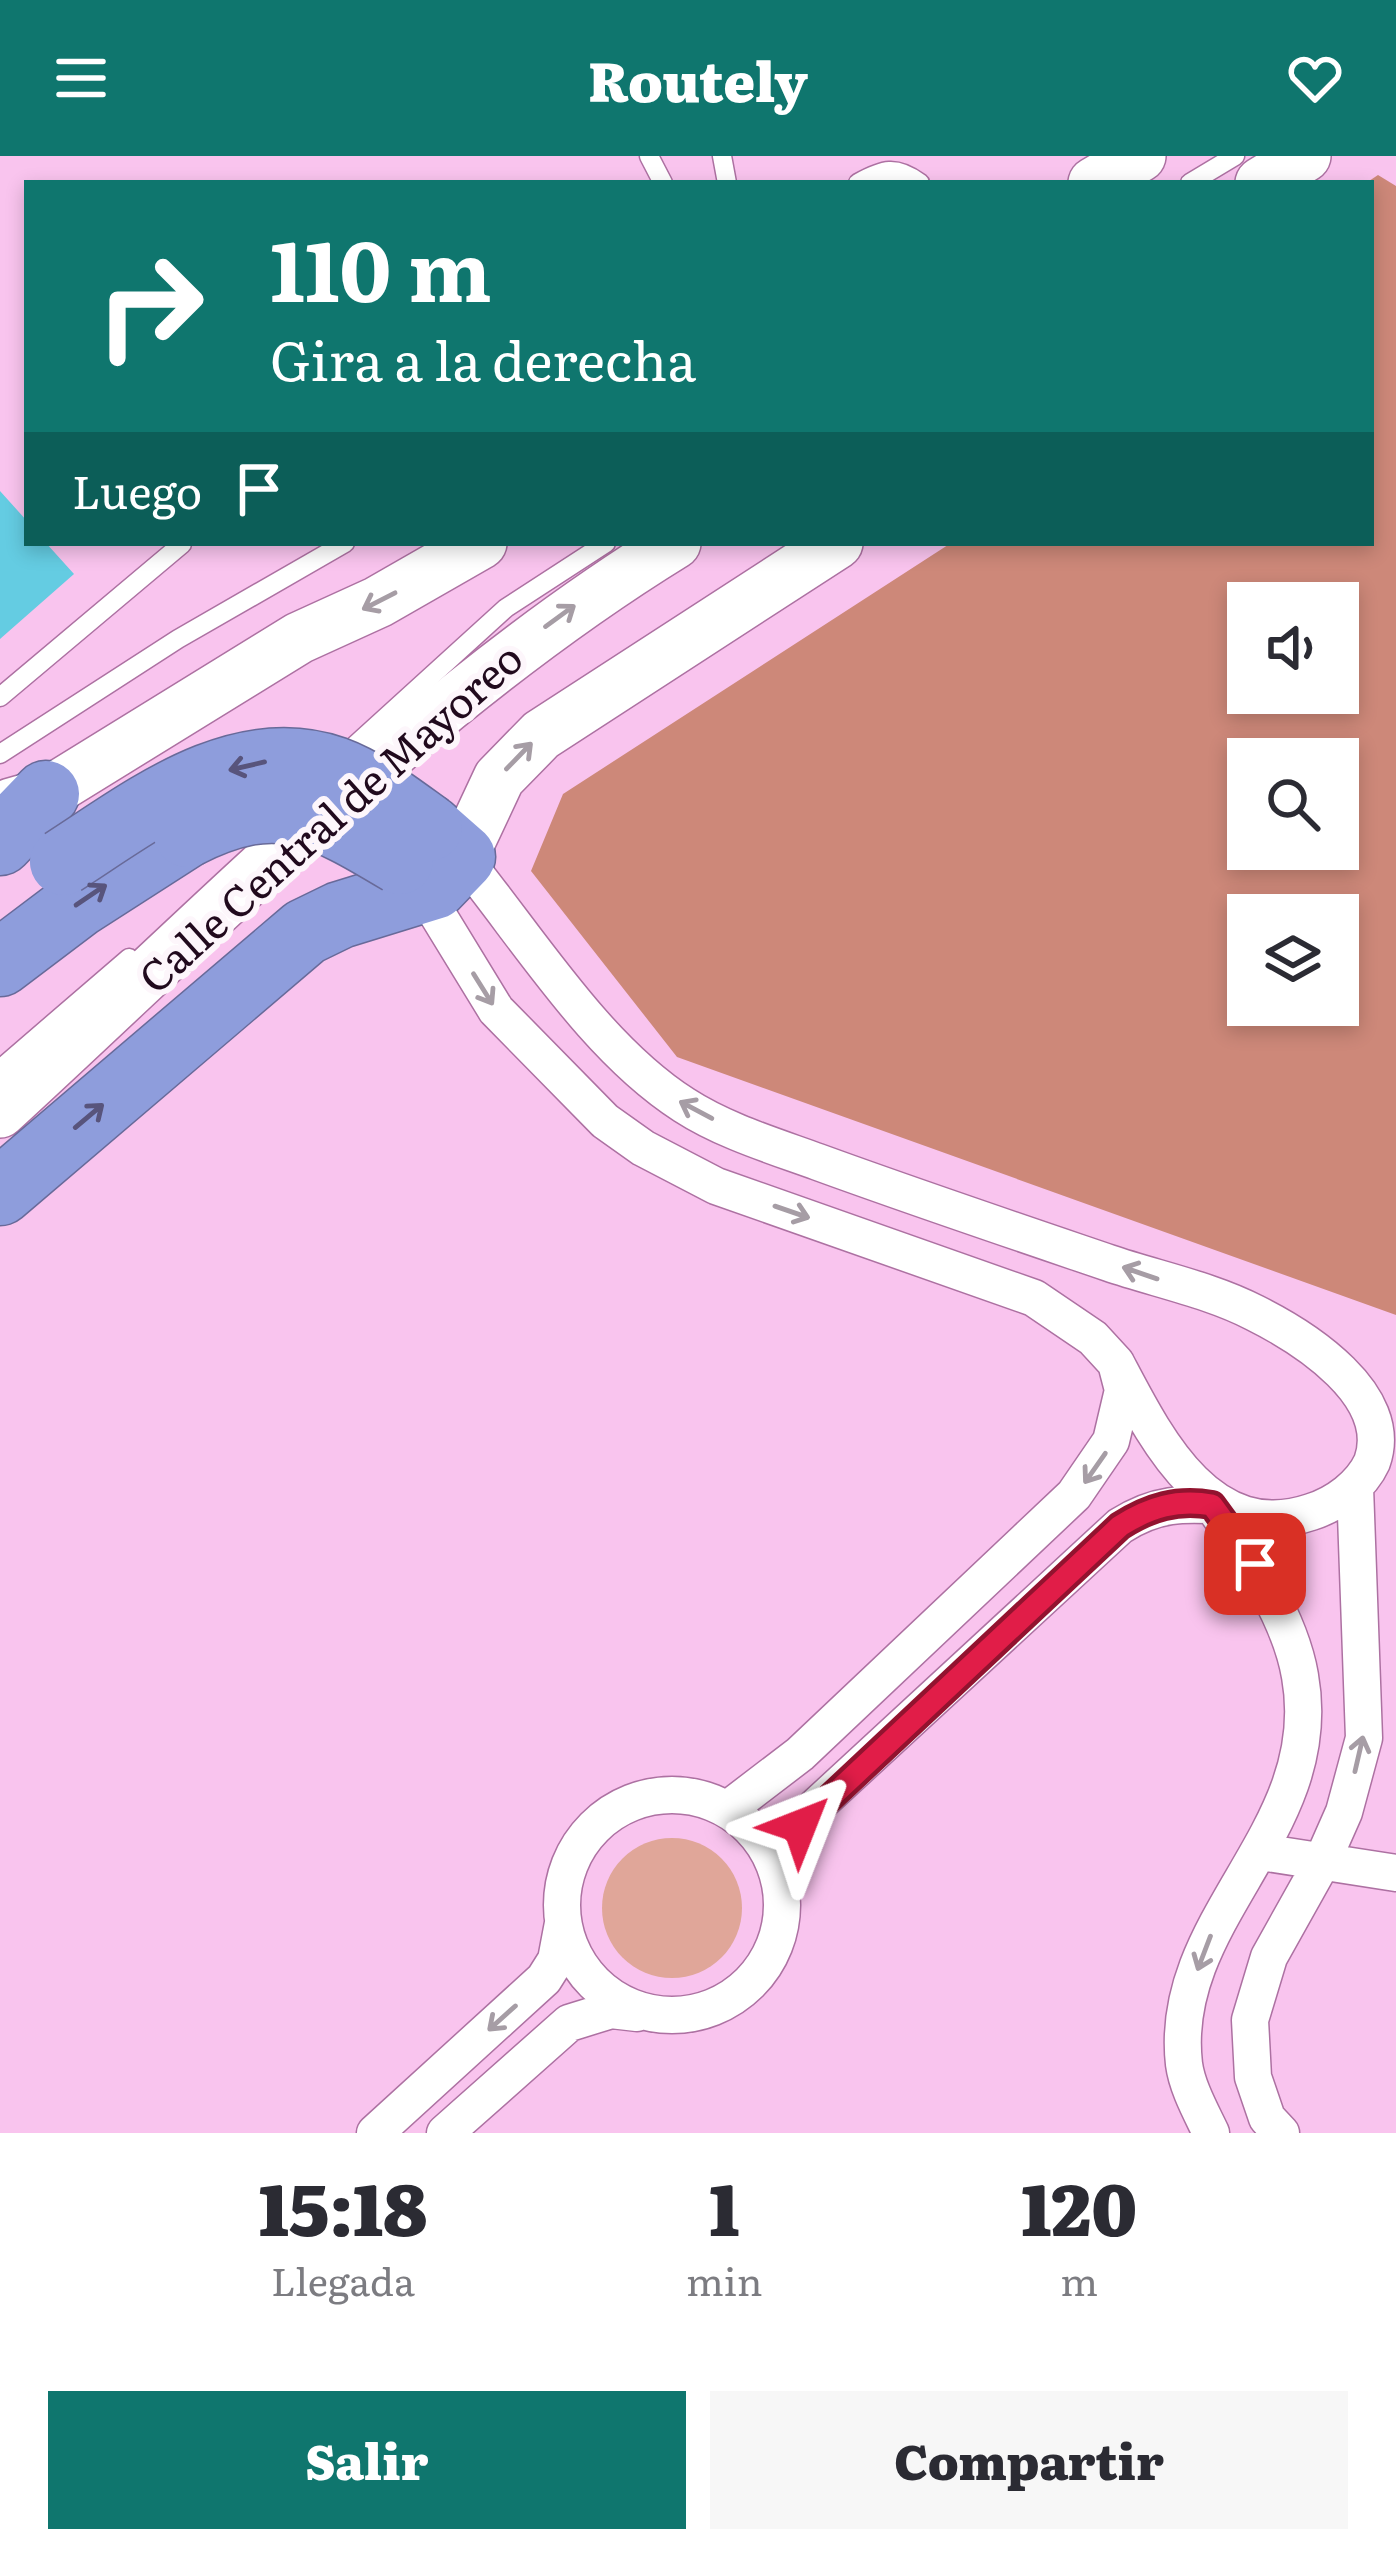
<!DOCTYPE html>
<html lang="es">
<style>
body{margin:0;font-family:Literata,serif;background:#f7f7f7;color:#2b2b33;height:100vh;display:flex;flex-direction:column;font-size:45px;white-space:nowrap}
*{box-sizing:border-box;margin:0}
p{font-size:39px;color:#7c7c81}
.icon{flex:none;width:66px;height:66px;fill:none;stroke:currentColor;stroke-width:2;stroke-linecap:round;stroke-linejoin:round}
.map{position:relative;height:1977px;overflow:hidden}
.drawer{display:flex;flex-direction:column;background:#fff;flex:1}
.drawer>*{flex:none}
.hud{position:absolute;left:24px;top:24px;width:1350px;height:366px;border-radius:0px;box-shadow:0 6px 18px #0003;background:#0f766e;color:#fff;overflow:hidden}
.tools{position:absolute;left:1227px;top:426px;display:grid;gap:24px}
.tools a{display:grid;place-items:center;width:132px;height:132px;border-radius:0px;background:#fff;box-shadow:0 6px 18px #0003;font-size:60px}
.pin{position:absolute;display:grid;place-items:center;width:102px;height:102px;color:#fff;margin:-51px;border-radius:24px;box-shadow:0 6px 18px #0006}
.me{position:absolute;width:132px;margin:-66px;rotate:45deg;stroke-linejoin:round;filter:drop-shadow(0 0 9px #0008)}
.turn{display:flex;align-items:center;gap:42px;height:252px;padding:0 48px;font-size:54px}
.turn .icon{width:156px;height:156px;stroke-width:2.5}
.turn b{display:block;font-size:84px;line-height:102px}
.then{display:flex;align-items:center;height:114px;padding:0 48px;background:#0003;gap:24px;font-size:45px}
.eta{display:flex;justify-content:space-evenly;align-items:center;height:204px;text-align:center}
.eta b{font-size:72px;font-weight:800;line-height:84px}
.primary-button{display:flex;gap:24px;margin-top:auto;padding:24px 48px}
.primary-button a{flex:1;height:138px;border-radius:0px;background:#0f766e;color:#fff;font-size:48px;font-weight:800;line-height:138px;text-align:center}
.primary-button a+a{background:#f7f7f7;color:#2b2b33}
header{display:flex;justify-content:space-between;align-items:center;height:156px;padding:0 48px;background:#0f766e;color:#fff;font-size:54px;font-weight:800}
.map>svg:first-child{display:block}
.green{fill:#e0a699}
.forest{fill:#cd8879;fill-rule:evenodd}
.building{fill:#64cce2}
.lines{fill:none;stroke-linecap:round;stroke-linejoin:round}
.lane-casing{stroke:#ad71a2;stroke-width:21}
.street-casing{stroke:#ad71a2;stroke-width:39}
.secondary-casing{stroke:#ad71a2;stroke-width:54}
.highway-casing{stroke:#686a99;stroke-width:69}
.lane{stroke:#fff;stroke-width:18}
.street{stroke:#fff;stroke-width:36}
.secondary{stroke:#fff;stroke-width:51}
.highway{stroke:#8e9ddc;stroke-width:66}
.highway-bridge-casing{stroke:#686a99;stroke-width:69;stroke-linecap:butt}
.highway-bridge{stroke:#8e9ddc;stroke-width:66}
.oneway{stroke:#a69da5}
.oneway2{stroke:#58547c}
.route-casing{stroke:#92132f;stroke-width:30}
.route{stroke:#e11d48;stroke-width:21}
.labels{text-anchor:middle;dominant-baseline:central;stroke-width:12;stroke-linejoin:round;paint-order:stroke}
.street-label{font-size:42px;fill:#210a1d;stroke:#fdf6fb}
</style>
<header><svg class="icon" aria-label="menu" viewBox="0 0 24 24"><path d="M4 6h16M4 12h16M4 18h16"/></svg>Routely<svg class="icon" aria-label="heart" viewBox="0 0 24 24"><path d="M12 20l-8-8c-3-5 5-10 8-4 3-6 11-1 8 4z"/></svg></header>
<div class="map">
<svg width="1396" height="1977" viewBox="0 0 1396 1977">
<rect width="100%" height="100%" fill="#f9c4ee"/>
<path class="green" d="M602 1752a70 70 0 1 1 140 0a70 70 0 1 1-140 0Z"/>
<path class="forest" d="M1378 19 1396 30V1159L677 901 531 715 563 638 951 387H1371V27H1366ZM1248 447H1338V537H1248ZM1248 603H1338V693H1248ZM1248 759H1338V849H1248Z"/>
<path class="building" d="M0 335 27 365V387H46L74 418 0 483Z"/>
<g class="lines">
<defs>
<path id="lane" d="M649 0 663 27
M722 0 727 27
M858 27C883 13 896 9 920 27
M1190 27 1235 0
M0 541 182 388
M0 598 178 483 345 387
M341 602 506 452 606 387
M0 913 129 802"/>
<path id="street" d="M462 701C528 782 595 892 684 949 724 975 774 990 818 1006 914 1041 1012 1074 1109 1107 1156 1123 1211 1134 1255 1157 1303 1181 1396 1239 1372 1306 1361 1330 1336 1348 1311 1356 1208 1391 1154 1279 1116 1207
M422 733 496 854 605 965 643 992 716 1030 1034 1142 1093 1182 1116 1207 1123 1234 1111 1285 1074 1339 800 1598 728 1653
M562 1749a110 110 0 1 1 220 0a110 110 0 1 1-220 0Z
M1261 1696 1396 1717
M780 1726 792 1686 809 1657 1120 1370C1156 1347 1183 1347 1224 1350
M375 1977 544 1823 556 1804 563 1767
M445 1977 569 1867 611 1854 637 1857
M1211 1977C1201 1956 1187 1931 1184 1908 1167 1761 1328 1675 1300 1520 1290 1461 1247 1397 1212 1349
M1281 1977 1267 1962 1253 1921 1250 1864 1269 1801 1321 1708 1344 1656 1364 1582 1355 1331"/>
<path id="secondary" d="M1094 27 1140 0
M1261 27 1305 0
M11 648 46 638 299 482 378 446 481 387
M462 701 499 622 541 579 837 387
M0 956C215 759 426 540 675 387"/>
<path id="highway" d="M0 686 46 638
M0 807 78 748 187 678
M0 1036 305 776 340 759 434 730 462 701 429 672"/>
</defs>
<use href="#lane" class="lane-casing"/>
<use href="#street" class="street-casing"/>
<use href="#secondary" class="secondary-casing"/>
<use href="#highway" class="highway-casing"/>
<use href="#lane" class="lane"/>
<use href="#street" class="street"/>
<use href="#secondary" class="secondary"/>
<use href="#highway" class="highway"/>
<defs>
<path id="highway-bridge" d="M187 678C277 632 320 657 400 705
M63 706C141 656 237 579 335 614 368 626 401 652 429 672"/>
</defs>
<use href="#highway-bridge" class="highway-bridge-casing"/>
<use href="#highway-bridge" class="highway-bridge"/>
</g>
<defs><path id="oneway-shaft" d="M-6 0H5M1.5-3L5.5 0L1.5 3" fill="none" stroke-width="1.6" stroke-linecap="round" stroke-linejoin="round" transform="scale(3)"/></defs>
<g class="oneway">
<use href="#oneway-shaft" transform="translate(379 445) rotate(153)"/>
<use href="#oneway-shaft" transform="translate(560 460) rotate(-36)"/>
<use href="#oneway-shaft" transform="translate(519 600) rotate(-46)"/>
<use href="#oneway-shaft" transform="translate(483 833) rotate(58)"/>
<use href="#oneway-shaft" transform="translate(696 954) rotate(-152)"/>
<use href="#oneway-shaft" transform="translate(792 1056) rotate(19)"/>
<use href="#oneway-shaft" transform="translate(1140 1117) rotate(-161)"/>
<use href="#oneway-shaft" transform="translate(1095 1312) rotate(125)"/>
<use href="#oneway-shaft" transform="translate(1359 1598) rotate(-77)"/>
<use href="#oneway-shaft" transform="translate(1204 1797) rotate(111)"/>
<use href="#oneway-shaft" transform="translate(502 1862) rotate(138)"/>
</g>
<g class="oneway2">
<use href="#oneway-shaft" transform="translate(247 610) rotate(167)"/>
<use href="#oneway-shaft" transform="translate(91 739) rotate(-34)"/>
<use href="#oneway-shaft" transform="translate(89 960) rotate(-40)"/>
</g>
<g class="lines">
<defs>
<path id="route" d="M800 1670 1120 1370C1150 1351 1177 1343 1212 1349L1255 1408"/>
</defs>
<use href="#route" class="route-casing"/>
<use href="#route" class="route"/>
</g>
<g class="labels">
<g class="street-label">
<text transform="translate(329 660) rotate(-42)">Calle Central de Mayoreo</text>
</g>
</g>
</svg>
<div class="tools">
<a><svg class="icon" aria-label="sound" viewBox="0 0 24 24"><path d="M4 9h4l5-4v14l-5-4H4zM17 9q2 3 0 6"/></svg></a>
<a><svg class="icon" aria-label="search" viewBox="0 0 24 24"><circle cx="10" cy="10" r="6"/><path d="M15 15l6 6"/></svg></a>
<a><svg class="icon" aria-label="layers" viewBox="0 0 24 24"><path d="M12 4l9 5-9 5-9-5zM3 14l9 5 9-5"/></svg></a>
</div>
<div class="pin" style="left:1255px;top:1408px;background:#d93025"><svg class="icon" aria-label="arrive" viewBox="0 0 24 24"><path d="M6 21V4h12l-3 4 3 4H6"/></svg></div>
<svg class="me" style="left:800px;top:1670px" viewBox="-20 -20 40 40"><path d="M0-17L14 15 0 8-14 15z" fill="#e11d48" stroke="#fff" stroke-width="4"/></svg>
<div class="hud">
<div class="turn"><svg class="icon" aria-label="right" viewBox="0 0 24 24"><path d="M7 20v-9h11M14 6l5 5-5 5"/></svg><div><b>110 m</b>Gira a la derecha</div></div>
<div class="then">Luego<svg class="icon" aria-label="arrive" viewBox="0 0 24 24"><path d="M6 21V4h12l-3 4 3 4H6"/></svg></div>
</div>
</div>
<section class="drawer">
<div class="eta">
<div><b>15:18</b><p>Llegada</p></div>
<div><b>1</b><p>min</p></div>
<div><b>120</b><p>m</p></div>
</div>
<div class="primary-button"><a>Salir</a><a>Compartir</a></div>
</section>
